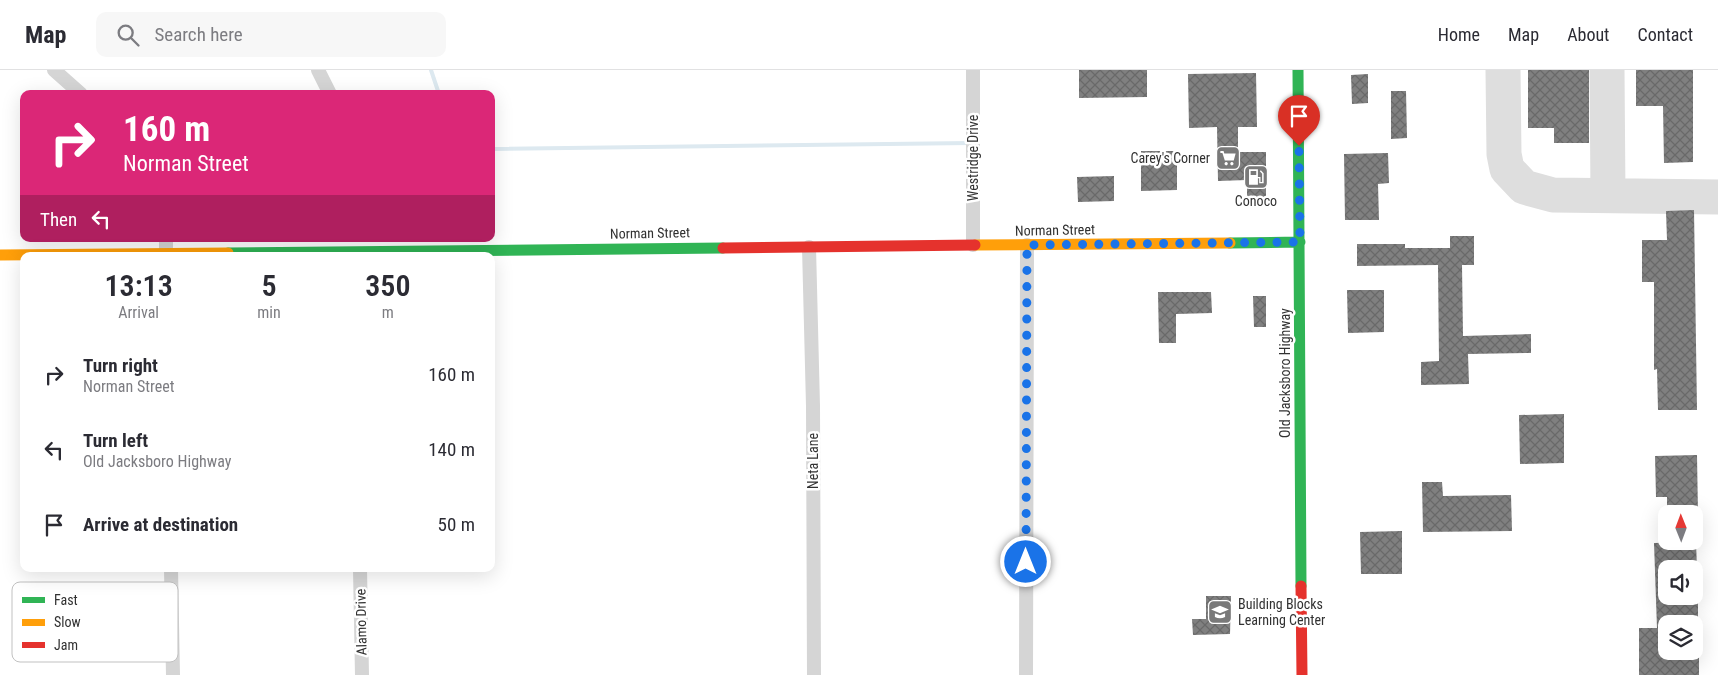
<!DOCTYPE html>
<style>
body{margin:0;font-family:"Roboto Condensed",sans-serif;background:#f7f7f7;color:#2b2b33;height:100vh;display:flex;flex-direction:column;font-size:19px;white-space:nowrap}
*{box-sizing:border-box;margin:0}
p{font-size:16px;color:#7c7c81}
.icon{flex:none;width:28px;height:28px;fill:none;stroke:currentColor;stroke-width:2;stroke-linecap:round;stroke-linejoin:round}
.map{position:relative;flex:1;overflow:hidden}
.drawer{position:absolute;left:20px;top:182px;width:475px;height:320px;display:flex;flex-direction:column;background:#fff;border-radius:10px;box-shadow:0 5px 20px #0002}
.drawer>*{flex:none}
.banner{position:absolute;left:20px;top:20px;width:475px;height:152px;border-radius:10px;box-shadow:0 5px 20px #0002;background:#db2777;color:#fff;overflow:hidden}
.needle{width:32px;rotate:359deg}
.buttons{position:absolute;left:1658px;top:435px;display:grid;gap:10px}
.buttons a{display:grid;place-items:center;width:45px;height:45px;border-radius:10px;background:#fff;box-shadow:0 5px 20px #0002;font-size:25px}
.pin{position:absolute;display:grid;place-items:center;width:42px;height:42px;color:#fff;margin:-51px -21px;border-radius:50% 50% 50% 0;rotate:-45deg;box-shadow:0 0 5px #0007}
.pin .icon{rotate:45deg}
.me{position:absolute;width:55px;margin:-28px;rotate:0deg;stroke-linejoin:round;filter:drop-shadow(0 0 4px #0008)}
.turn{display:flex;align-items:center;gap:18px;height:105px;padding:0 20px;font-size:22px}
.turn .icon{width:65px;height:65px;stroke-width:2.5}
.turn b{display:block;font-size:35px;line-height:42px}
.then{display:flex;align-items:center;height:48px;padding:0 20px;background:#0003;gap:10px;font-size:19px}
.eta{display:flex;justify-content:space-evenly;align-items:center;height:85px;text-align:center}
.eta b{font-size:30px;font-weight:600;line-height:35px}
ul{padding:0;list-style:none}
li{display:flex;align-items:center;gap:15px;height:75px;padding:0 20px}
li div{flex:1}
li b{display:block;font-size:19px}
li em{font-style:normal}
header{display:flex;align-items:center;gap:30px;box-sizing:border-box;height:70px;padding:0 25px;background:#fff;border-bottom:1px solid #e1e1e2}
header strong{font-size:24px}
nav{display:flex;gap:28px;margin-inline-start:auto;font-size:18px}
.search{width:350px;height:45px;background:#f7f7f7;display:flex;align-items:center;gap:12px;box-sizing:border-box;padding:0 18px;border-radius:10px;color:#7c7c81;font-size:19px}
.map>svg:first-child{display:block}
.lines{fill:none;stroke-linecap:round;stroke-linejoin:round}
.stream{stroke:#dde9f0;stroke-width:4}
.taxiway{stroke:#dedede;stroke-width:35}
.building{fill:url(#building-cross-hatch)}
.street{stroke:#d5d5d5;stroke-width:14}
.fast{stroke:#30b455;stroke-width:11}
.slow{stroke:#ff9f0a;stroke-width:11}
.jam{stroke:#e5322d;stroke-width:11}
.route{stroke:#1a73e8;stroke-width:9;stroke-dasharray:0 16.2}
.labels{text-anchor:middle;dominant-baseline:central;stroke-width:5;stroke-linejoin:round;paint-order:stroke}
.street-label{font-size:14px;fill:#313131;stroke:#fff}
.poi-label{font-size:14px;fill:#313131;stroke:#fff;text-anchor:end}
.key{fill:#fff;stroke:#c1c1c1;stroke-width:1}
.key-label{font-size:14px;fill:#313131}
</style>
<header>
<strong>Map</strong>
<div class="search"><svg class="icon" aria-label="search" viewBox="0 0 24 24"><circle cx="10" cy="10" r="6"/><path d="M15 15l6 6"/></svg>Search here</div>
<nav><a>Home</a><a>Map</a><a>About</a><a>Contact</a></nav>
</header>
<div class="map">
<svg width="1718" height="605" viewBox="0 0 1718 605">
<defs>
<pattern id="building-cross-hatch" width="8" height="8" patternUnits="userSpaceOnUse" patternTransform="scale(1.25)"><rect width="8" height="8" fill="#808080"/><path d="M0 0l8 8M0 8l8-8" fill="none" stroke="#696969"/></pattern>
</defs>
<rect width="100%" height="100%" fill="#fff"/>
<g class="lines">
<path class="stream" d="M431 0 439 24
M491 79 971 73"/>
<path class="taxiway" d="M1503 0 1504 84 1507 99 1524 117 1553 125 1718 127
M1607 0 1608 125"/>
</g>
<path class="building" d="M1079 0H1147V27L1079 28Z
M1528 0H1589V73H1554V58H1528Z
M1636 0H1693V92L1664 93 1663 36H1636Z
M1256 3 1257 57H1238V82H1266V131H1247V110L1218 111 1217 57 1189 58 1188 4Z
M1368 4V33L1352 34 1351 5Z
M1391 21H1406L1407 68 1391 69Z
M1141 81H1177V120L1141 121Z
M1388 83 1389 113 1378 114 1379 150H1345L1344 84Z
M1114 106V131L1078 132 1077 107Z
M1694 140 1697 340H1658L1657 299 1654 300V212H1642V170H1667L1666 141Z
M1450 166H1474V195H1462L1463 266 1531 264V283L1468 284 1469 314 1421 315V292L1439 291 1438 195 1357 196V174H1405V178H1450Z
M1347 220H1384V262L1348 263Z
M1158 222H1211L1212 243 1176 244V273H1159Z
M1253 226H1266V257H1254Z
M1564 344V393L1520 394 1519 345Z
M1697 385 1698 444H1667V427H1656L1655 386Z
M1422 412H1442L1443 426 1511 425 1512 461 1423 462Z
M1402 461V504H1361L1360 462Z
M1696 472 1697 499H1666V526H1698V554H1666V581H1699V605H1639V558H1657L1654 473Z
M1206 526H1231L1230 564 1193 565 1192 549H1206Z"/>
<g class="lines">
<path class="street" d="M54 0 81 24
M318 0 330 24
M973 0V175
M809 177 813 336 814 605
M166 186V169
M171 499 173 605
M360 499 362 605
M1026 605 1027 175"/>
<path class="fast" d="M1298 0 1301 516
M1230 173 1300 172
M228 183 723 178"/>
<path class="slow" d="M975 175 1230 173
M0 185 228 183"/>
<path class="jam" d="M723 178 975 175
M1301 516 1302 605"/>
</g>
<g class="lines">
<path class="route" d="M1026 492 1027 175 1300 172 1299 76"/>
</g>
<defs>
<symbol id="supermarket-square" viewBox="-11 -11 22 22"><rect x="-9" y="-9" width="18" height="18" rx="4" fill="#797979" stroke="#fff"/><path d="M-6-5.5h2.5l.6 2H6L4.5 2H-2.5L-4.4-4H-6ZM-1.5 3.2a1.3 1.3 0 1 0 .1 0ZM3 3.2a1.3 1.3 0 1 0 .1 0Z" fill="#fff"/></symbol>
<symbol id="fuel-square" viewBox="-11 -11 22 22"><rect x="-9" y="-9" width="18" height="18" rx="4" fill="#797979" stroke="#fff"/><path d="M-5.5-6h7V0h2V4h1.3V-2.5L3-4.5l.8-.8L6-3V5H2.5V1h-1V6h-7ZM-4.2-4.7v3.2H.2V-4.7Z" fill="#fff"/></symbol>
<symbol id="school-square" viewBox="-11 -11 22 22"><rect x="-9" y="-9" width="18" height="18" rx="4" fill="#797979" stroke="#fff"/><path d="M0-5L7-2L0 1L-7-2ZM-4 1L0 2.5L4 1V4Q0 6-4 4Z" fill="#fff"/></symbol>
</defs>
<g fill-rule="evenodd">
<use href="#supermarket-square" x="1214" y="74" width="28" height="28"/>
<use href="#fuel-square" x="1242" y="93" width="28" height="28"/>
<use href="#school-square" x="1206" y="528" width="28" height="28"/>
</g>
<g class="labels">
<g class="street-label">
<text transform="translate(973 88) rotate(-90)">Westridge Drive</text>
<text transform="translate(1055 160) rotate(-1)">Norman Street</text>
<text transform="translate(650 163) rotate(-1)">Norman Street</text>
<text transform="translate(1285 303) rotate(-90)">Old Jacksboro Highway</text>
<text transform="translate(813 391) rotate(-90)">Neta Lane</text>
<text transform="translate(361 552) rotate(-91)">Alamo Drive</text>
</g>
<g class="poi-label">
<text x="1210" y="88">Carey's Corner</text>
<text x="1256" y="131" text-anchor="middle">Conoco</text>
<text x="1238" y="534" text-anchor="start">Building Blocks<tspan x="1238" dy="16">Learning Center</tspan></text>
</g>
</g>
<rect x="12" y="512" width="166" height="80" rx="8" class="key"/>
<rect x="22" y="527" width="23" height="6" fill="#30b455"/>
<rect x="22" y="549" width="23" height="7" fill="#ff9f0a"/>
<rect x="22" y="572" width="23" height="6" fill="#e5322d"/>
<g class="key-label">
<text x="54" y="535">Fast</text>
<text x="54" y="557">Slow</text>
<text x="54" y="580">Jam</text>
</g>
</svg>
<div class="buttons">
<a><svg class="needle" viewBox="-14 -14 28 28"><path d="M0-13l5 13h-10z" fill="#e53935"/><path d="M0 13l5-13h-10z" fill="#7c7c81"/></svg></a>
<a><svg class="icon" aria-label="sound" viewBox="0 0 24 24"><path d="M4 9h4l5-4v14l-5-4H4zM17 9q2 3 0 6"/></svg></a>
<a><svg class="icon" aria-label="layers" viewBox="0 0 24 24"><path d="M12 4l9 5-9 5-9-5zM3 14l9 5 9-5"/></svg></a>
</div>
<div class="pin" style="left:1299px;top:76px;background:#d93025"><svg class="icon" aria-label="arrive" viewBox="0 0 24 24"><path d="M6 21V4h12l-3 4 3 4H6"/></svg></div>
<svg class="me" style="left:1026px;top:492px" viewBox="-20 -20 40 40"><circle r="17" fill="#1a73e8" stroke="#fff" stroke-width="3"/><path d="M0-11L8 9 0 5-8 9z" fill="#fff"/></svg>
<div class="banner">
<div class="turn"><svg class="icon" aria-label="right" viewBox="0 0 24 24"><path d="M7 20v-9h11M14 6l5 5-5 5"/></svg><div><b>160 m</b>Norman Street</div></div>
<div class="then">Then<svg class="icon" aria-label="left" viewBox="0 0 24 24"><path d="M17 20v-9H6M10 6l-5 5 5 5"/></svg></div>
</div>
<section class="drawer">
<div class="eta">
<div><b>13:13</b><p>Arrival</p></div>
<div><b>5</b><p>min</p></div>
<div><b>350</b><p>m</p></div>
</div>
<ul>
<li><svg class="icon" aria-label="right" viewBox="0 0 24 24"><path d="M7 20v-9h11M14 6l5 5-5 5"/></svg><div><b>Turn right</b><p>Norman Street</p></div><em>160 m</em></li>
<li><svg class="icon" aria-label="left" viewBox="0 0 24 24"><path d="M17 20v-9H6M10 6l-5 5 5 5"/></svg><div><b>Turn left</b><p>Old Jacksboro Highway</p></div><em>140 m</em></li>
<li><svg class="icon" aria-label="arrive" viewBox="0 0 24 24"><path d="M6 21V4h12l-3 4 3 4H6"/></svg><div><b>Arrive at destination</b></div><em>50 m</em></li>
</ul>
</section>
</div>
